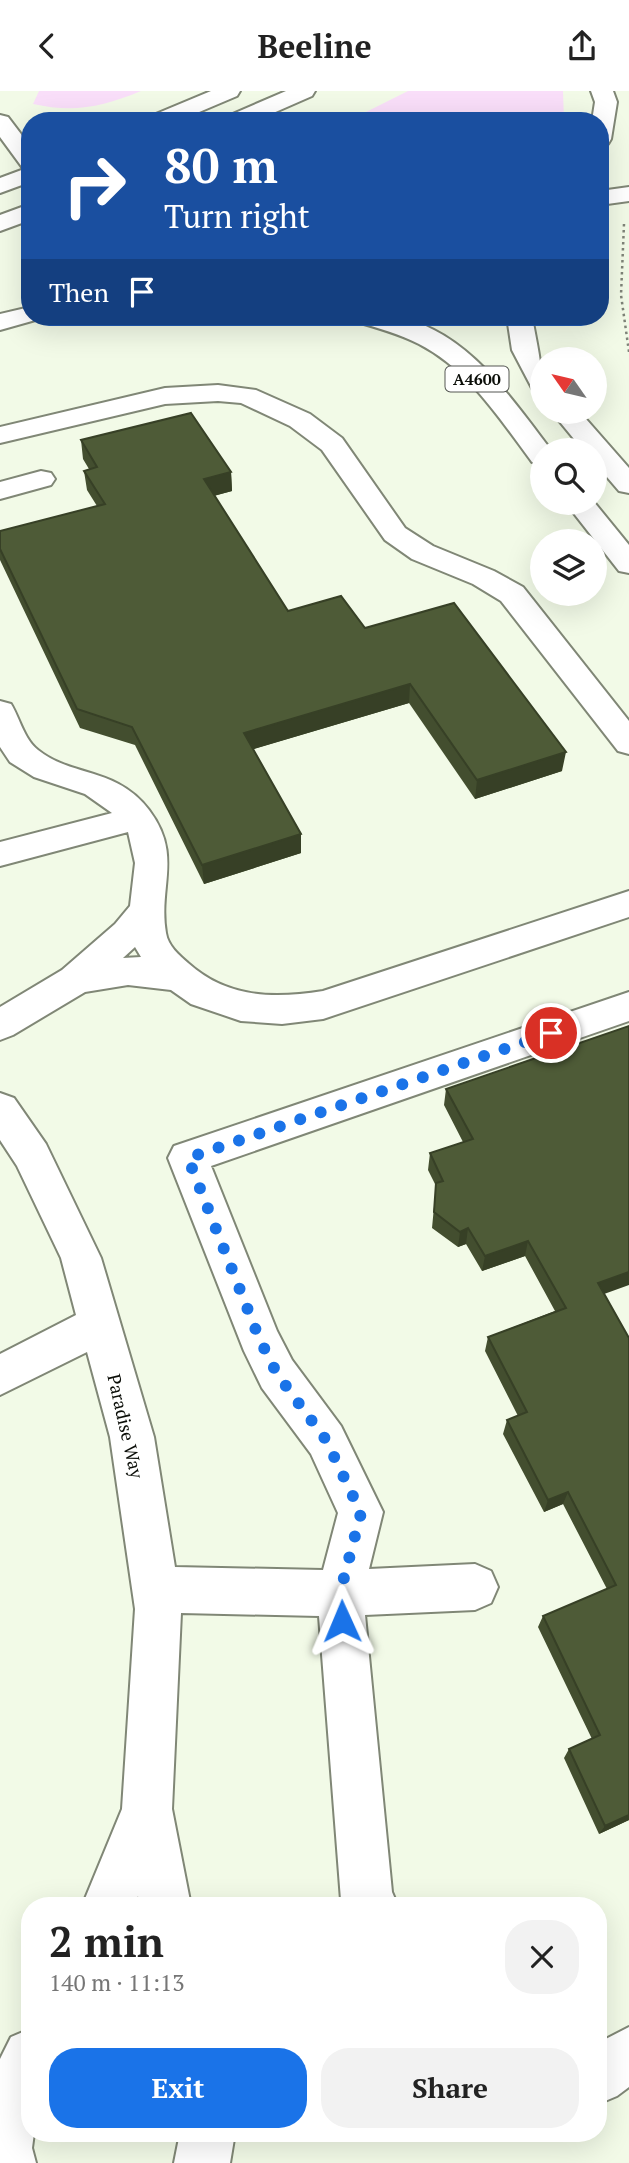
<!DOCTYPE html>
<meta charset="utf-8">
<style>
body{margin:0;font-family:"PT Serif",serif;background:#f2f2f2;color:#222;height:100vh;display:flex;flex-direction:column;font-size:26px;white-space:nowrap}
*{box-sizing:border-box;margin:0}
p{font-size:23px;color:#767676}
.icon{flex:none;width:38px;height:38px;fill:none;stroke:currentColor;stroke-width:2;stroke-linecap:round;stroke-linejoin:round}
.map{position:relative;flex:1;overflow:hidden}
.panel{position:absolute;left:21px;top:1806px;width:586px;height:245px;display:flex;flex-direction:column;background:#fff;border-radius:28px;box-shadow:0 7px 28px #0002}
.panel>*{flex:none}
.hud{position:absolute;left:21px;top:21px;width:588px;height:214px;border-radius:28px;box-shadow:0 7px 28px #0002;background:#1a4fa0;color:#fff;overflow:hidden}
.needle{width:46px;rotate:304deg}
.tools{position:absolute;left:530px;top:256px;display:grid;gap:14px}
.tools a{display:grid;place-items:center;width:77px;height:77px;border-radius:50%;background:#fff;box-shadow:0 7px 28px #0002;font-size:35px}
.pin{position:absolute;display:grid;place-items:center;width:60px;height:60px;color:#fff;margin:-30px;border:4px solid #fff;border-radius:50%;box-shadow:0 2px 7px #0007}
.me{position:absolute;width:77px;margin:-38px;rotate:359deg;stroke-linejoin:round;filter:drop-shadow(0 0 5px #0008)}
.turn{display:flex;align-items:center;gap:24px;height:147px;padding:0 28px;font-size:32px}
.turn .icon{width:91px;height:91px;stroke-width:2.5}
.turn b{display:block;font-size:49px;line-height:60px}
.then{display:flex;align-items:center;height:66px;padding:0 28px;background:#0003;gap:14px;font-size:26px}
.round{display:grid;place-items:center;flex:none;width:74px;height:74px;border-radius:28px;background:#f2f2f2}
.headline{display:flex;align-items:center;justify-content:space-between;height:119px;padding:0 28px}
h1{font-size:42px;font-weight:700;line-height:52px}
.button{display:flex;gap:14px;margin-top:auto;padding:14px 28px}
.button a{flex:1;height:80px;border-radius:28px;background:#1a73e8;color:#fff;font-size:28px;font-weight:700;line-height:80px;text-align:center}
.button a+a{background:#f2f2f2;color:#222}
header{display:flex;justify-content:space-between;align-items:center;height:91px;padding:0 28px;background:#fff;font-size:32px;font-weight:700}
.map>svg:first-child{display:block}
.green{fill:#f9def9}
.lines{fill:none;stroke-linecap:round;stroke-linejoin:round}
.minor-casing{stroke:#808776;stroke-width:4}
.highway-casing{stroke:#808776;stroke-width:4}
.path{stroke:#7f8478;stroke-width:2.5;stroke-dasharray:2.5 3.5;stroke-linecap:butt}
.minor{fill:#fff;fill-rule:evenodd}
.highway{fill:#fff;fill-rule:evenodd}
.wall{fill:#434e2f}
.shaded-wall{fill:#374026}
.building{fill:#4e5b37;stroke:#374026;stroke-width:2}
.route{stroke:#1a73e8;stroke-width:12;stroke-dasharray:0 21.6}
.labels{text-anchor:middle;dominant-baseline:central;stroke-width:7;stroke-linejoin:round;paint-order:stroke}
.shield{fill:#fff;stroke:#545652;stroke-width:2}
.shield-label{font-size:16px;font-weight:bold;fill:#0b0e08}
.street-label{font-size:18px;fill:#0b0e08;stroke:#fff}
</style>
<header><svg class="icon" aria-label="back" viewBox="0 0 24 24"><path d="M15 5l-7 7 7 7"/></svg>Beeline<svg class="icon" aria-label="share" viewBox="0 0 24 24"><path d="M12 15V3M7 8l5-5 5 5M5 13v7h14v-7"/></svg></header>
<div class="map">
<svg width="629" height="2072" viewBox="0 0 629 2072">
<rect width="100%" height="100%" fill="#f2fae7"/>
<path class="green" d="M39 0H141C102 16 74 22 33 13Z
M408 0H563L564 30H348Z"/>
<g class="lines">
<defs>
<path id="minor" d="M218 294 256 299 310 323 342 347 405 437 433 455 494 480 523 496 629 630V663L618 660 501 510 473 493 412 468 385 449 322 359 290 335 241 312 218 310 165 313 0 352V336L165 297Z
M41 380 51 382 55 388 51 394 0 408V391Z
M0 610 11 613C20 628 24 648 38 659 71 686 117 676 149 719 183 764 158 795 166 842 168 855 179 864 188 872 227 907 273 908 323 900L629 800V826L323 928 282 933 241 930 191 913 171 899 128 894 85 901 13 944 0 949V916L62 879 115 833 130 815 135 772 128 741 0 775V751L112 722 85 703 34 686 10 671 0 656ZM135 856 141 866 123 867Z
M629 901V930L211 1075 277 1240 292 1269 341 1335 383 1421 369 1478 475 1473 491 1480 498 1496 491 1512 475 1519 365 1524 392 1801 398 1815H344L341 1809 319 1525 181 1522 172 1718 191 1815H139L138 1805 134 1815H82L122 1718 135 1518 110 1346 87 1261 0 1304V1263L76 1224 61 1167 17 1075 0 1049V1002L14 1007 46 1053 101 1167 154 1346 175 1476 323 1479 338 1422 311 1363 262 1297 244 1260 168 1067 174 1055Z
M629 1936V1996L617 2005 598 2013V1952Z
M30 1938V2042H34L32 2057 36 2072H0V1968L11 1946Z
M180 2042H235L230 2072H174Z"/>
<path id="highway" d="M211 0H240L237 5 178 30H148L151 25Z
M286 0H315L312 5 255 30H225L228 25Z
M591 0H613L617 11 611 48 608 53 600 55V30H592L595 11Z
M0 24 8 26 30 55V91L0 102V87L27 77 22 76 0 46Z
M629 96V110L600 114V100Z
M30 113V129L0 140V124Z
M30 216V226H41L39 228 0 239V223Z
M353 226C365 225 379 224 392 226 463 234 511 307 551 359H542V373L532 371C500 328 468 278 419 253 400 243 378 237 357 231Z
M507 226H532C537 254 542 272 542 301L533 299 512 259Z
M551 320H579L629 377V402L619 400 595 372V359H583Z
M565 411H594L629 454V482L619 480Z"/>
</defs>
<use href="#minor" class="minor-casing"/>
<use href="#highway" class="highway-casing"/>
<path class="path" d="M624 133 621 204 629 261"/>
<use href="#minor" class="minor"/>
<use href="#highway" class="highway"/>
</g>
<path class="wall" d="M81 349 231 381 232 400 214 405 288 520 365 537 562 680 475 708 409 612 253 658 301 762 204 793 135 654 80 637 0 469V440L97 415 87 399 84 380 89 378 83 368Z
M446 998 604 1203 629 1247V1729L599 1743 564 1667 569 1658 592 1648 538 1536 543 1525 607 1498 563 1413 544 1421 503 1343 507 1329 518 1325 485 1260 488 1246 555 1220 525 1165 482 1180 466 1153 458 1156 432 1137 436 1095 428 1079 430 1062 463 1051 444 1014Z"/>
<path class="shaded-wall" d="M231 381 232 400 205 407 204 388Z
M410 593 409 612 244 661V642Z
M566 661 562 680 475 708 477 689Z
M301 743V762L204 793 202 774Z
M468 1137 466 1153 458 1156 460 1141Z
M528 1150 525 1165 482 1180 485 1165Z
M629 1181V1194L593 1207 598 1192Z
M568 1401 563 1413 544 1421 548 1409Z
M629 1724V1729L599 1743 605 1735Z"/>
<path class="building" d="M191 322 231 381 204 388 288 520 341 505 365 537 454 512 566 661 477 689 410 593 244 642 301 743 202 774 132 636 77 618 0 458V440L105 413 84 380 97 376 81 349Z
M629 935V1181L598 1192 629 1247V1724L605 1735 569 1658 600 1644 543 1525 616 1494 568 1401 548 1409 507 1329 527 1321 488 1246 566 1217 528 1150 485 1165 468 1137 460 1141 434 1121 436 1092 443 1090 430 1062 473 1048 446 998Z"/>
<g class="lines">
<path class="route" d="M342 1530 340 1502 361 1422 326 1349 277 1283 259 1247 188 1067 551 942"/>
</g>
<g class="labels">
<rect class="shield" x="445.5" y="275.5" width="63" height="25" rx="5"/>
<g class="shield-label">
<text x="477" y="288">A4600</text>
</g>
<g class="street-label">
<text transform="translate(126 1335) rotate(77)">Paradise Way</text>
</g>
</g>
</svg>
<div class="tools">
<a><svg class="needle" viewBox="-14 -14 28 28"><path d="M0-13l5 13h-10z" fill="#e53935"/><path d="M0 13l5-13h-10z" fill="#767676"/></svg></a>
<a><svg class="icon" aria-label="search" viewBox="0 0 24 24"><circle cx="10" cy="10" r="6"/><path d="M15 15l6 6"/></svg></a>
<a><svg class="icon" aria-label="layers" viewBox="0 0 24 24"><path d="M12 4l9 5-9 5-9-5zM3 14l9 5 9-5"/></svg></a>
</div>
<div class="pin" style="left:551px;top:942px;background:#d93025"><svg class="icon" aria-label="arrive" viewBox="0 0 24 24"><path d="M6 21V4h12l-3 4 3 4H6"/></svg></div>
<svg class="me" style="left:342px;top:1530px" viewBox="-20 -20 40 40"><path d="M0-17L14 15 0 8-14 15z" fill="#1a73e8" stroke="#fff" stroke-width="4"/></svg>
<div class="hud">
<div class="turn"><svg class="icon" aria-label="right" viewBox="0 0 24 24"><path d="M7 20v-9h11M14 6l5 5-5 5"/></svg><div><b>80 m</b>Turn right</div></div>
<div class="then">Then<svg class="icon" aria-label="arrive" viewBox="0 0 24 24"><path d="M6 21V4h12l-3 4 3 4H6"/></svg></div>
</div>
<section class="panel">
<div class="headline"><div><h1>2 min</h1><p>140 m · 11:13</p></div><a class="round"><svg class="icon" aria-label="close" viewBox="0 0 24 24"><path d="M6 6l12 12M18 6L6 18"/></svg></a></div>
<div class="button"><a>Exit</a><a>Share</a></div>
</section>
</div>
